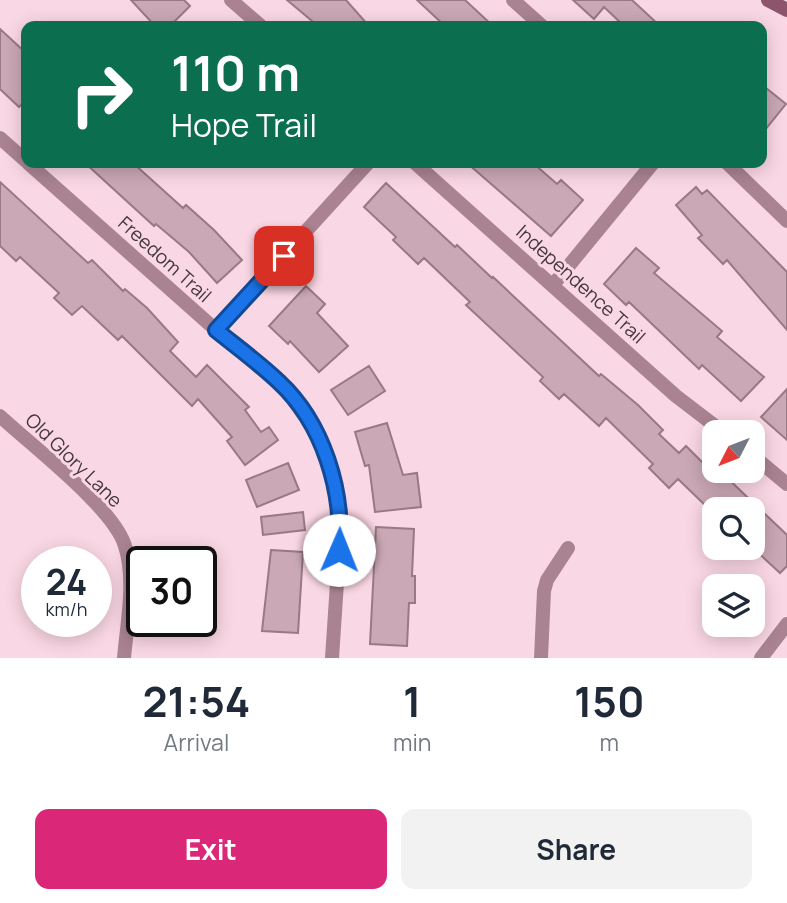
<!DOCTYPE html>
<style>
body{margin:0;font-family:Manrope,sans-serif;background:#f2f2f3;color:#1f2937;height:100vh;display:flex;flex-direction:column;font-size:26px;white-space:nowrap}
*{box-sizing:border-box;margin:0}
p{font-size:23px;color:#747a83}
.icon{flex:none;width:38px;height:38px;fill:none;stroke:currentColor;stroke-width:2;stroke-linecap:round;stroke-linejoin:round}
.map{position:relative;height:658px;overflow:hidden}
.drawer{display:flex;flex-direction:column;background:#fff;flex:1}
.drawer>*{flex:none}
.banner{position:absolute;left:21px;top:21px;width:746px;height:147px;border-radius:14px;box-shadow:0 4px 18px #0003;background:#0b6e4f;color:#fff;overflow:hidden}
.needle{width:46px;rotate:228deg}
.fabs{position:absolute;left:702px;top:420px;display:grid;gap:14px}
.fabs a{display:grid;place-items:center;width:63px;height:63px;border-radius:14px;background:#fff;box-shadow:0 4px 18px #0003;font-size:35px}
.speed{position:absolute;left:21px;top:546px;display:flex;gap:14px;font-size:35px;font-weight:700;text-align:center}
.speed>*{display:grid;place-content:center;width:91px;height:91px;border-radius:50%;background:#fff;box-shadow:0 4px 18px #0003;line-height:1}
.speed small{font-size:18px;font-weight:400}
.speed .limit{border:4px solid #111;border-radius:10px;background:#fff;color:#111}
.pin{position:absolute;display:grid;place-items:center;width:60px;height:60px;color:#fff;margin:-30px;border-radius:14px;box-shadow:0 4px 10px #0006}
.me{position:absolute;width:77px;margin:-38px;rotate:1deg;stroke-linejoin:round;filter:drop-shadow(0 0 5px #0008)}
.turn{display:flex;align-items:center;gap:24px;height:147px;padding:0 35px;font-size:32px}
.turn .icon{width:91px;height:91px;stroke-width:2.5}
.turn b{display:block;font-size:49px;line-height:60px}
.eta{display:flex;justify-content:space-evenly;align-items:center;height:119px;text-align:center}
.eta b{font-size:42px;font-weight:700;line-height:49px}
.cta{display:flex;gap:14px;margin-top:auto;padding:14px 35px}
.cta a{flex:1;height:80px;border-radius:14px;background:#db2777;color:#fff;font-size:28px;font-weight:700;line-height:80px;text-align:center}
.cta a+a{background:#f2f2f3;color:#1f2937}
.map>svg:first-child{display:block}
.building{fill:#caa8b5;stroke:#987985;stroke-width:2}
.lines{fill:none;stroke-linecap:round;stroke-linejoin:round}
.street{stroke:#aa8392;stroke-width:14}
.secondary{stroke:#8c556c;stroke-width:14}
.route-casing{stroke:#114b97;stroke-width:18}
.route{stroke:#1a73e8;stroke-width:12}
.labels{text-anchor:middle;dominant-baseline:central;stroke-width:6;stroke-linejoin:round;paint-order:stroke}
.street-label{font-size:19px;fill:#44373c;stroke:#fad7e4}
</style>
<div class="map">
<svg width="787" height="658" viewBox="0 0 787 658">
<rect width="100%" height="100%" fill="#fad7e4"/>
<path class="building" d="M131 0H184L190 6 170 26H155Z
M287 0H346L369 26H318Z
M417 0H465L493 26H445Z
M573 0H632L660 26H624L604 7 594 19Z
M0 29 26 53V100L19 107 0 89Z
M761 84 786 104 761 135Z
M85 163H133L183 208 186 205 214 230 242 260 217 283 189 252 156 224 154 226Z
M467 163H533L557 184 561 180 583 200 551 236Z
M0 182 88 263 92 260 123 291 125 289 147 308 178 342 170 351 196 377 207 365 249 407 245 410 261 432 269 427 278 440 245 465 227 441 232 437 198 399 192 406 122 336 118 340 82 306 72 315 54 298 59 293 20 257 16 261 0 246Z
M386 183 455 247 457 245 492 278 493 277 599 376 601 374 638 405 663 430 659 434 679 453 686 446 707 467 712 462 714 471H720L787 535V566L780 573 752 547V509H709L678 479 669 488 649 468 653 464 606 418 599 426 564 394 559 399 540 381 543 377 466 305 470 302 424 258 418 264 393 240 396 237 364 207Z
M696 187 702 194 707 190 787 272V330L727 260 723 264 698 238 702 235 676 205Z
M636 248 659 268 654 273 722 331 717 337 764 377 741 401 702 365 699 369 629 302 626 305 604 284Z
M306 286 325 304 317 313 348 346 319 372 290 341 288 344 269 326Z
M369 366 385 391 348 415 331 390Z
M787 389V440L761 417Z
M387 423 403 475 417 473 421 507 375 512 369 465 365 466 355 432Z
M288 463 299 490 257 507 246 480Z
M303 512 305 530 263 535 261 517Z
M376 527 414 529 412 576H415V603H409L407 646 370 644Z
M271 550 303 552 298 633 262 631Z"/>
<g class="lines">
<path class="street" d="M231 0 261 26
M513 0 542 26
M0 138 26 161
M28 163 216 330 281 383 321 439 335 481 341 523 332 658
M415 163 676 396 723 432
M727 163 787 221
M553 285 653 163
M216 330 368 163
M0 416C31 445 114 508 125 546 136 580 127 623 124 658
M752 455 787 484
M541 658 544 591 547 580 568 548
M761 658 787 624"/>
<path class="secondary" d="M768 0 787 10"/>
</g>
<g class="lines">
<defs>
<path id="route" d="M284 256 216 330C237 347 259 363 279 382 323 423 344 491 339 550"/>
</defs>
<use href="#route" class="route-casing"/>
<use href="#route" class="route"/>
</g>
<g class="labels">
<g class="street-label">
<text transform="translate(165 259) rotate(42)">Freedom Trail</text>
<text transform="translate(581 284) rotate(42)">Independence Trail</text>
<text transform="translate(74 460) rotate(44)">Old Glory Lane</text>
</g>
</g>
</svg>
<div class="fabs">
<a><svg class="needle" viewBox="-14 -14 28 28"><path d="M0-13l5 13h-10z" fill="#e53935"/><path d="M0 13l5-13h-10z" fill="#747a83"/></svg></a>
<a><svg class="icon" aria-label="search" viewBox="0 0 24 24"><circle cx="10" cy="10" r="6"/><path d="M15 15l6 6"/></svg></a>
<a><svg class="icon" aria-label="layers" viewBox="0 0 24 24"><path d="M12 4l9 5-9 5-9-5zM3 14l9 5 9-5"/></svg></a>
</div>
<div class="speed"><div>24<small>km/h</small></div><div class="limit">30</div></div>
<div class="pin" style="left:284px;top:256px;background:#d93025"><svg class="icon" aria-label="arrive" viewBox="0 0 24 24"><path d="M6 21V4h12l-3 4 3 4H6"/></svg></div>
<svg class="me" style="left:339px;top:550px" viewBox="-20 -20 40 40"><circle r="19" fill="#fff"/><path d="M0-13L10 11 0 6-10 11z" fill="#1a73e8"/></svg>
<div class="banner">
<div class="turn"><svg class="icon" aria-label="right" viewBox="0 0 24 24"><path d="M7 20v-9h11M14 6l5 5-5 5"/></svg><div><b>110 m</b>Hope Trail</div></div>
</div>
</div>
<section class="drawer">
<div class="eta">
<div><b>21:54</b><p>Arrival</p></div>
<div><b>1</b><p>min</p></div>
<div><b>150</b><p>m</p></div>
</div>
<div class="cta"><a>Exit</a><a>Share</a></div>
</section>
